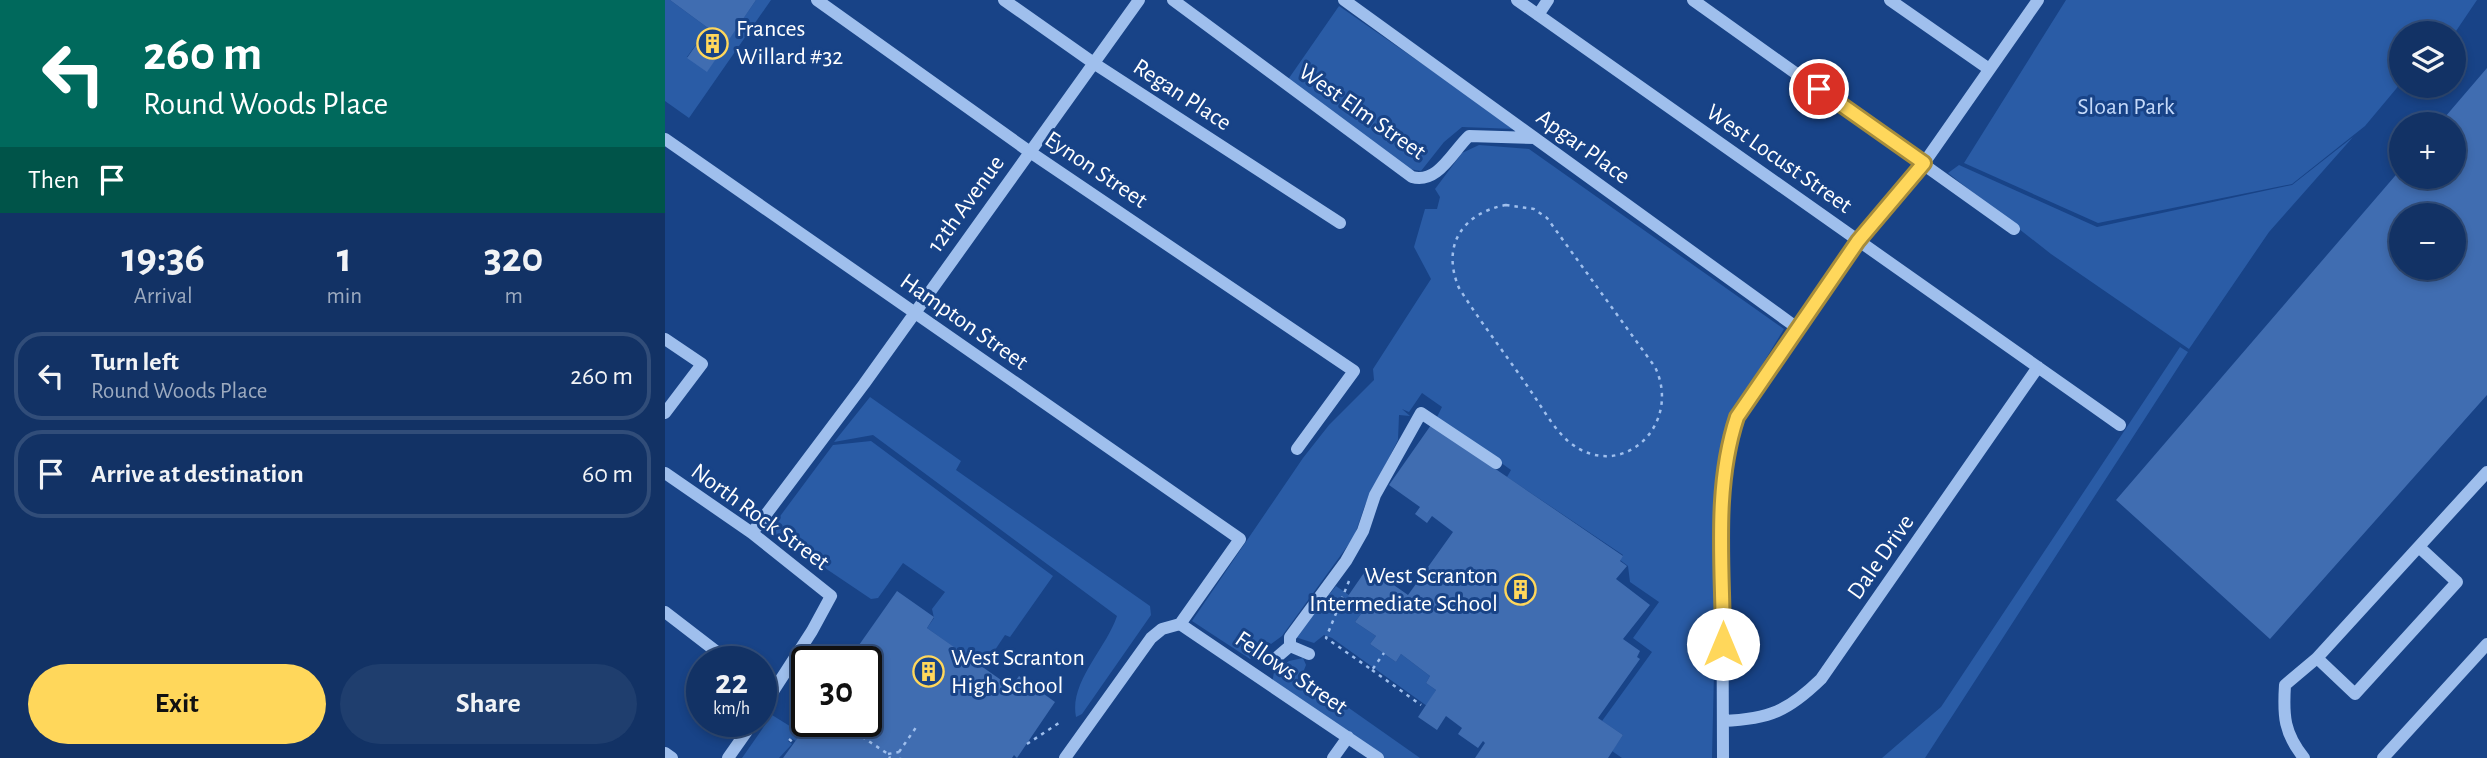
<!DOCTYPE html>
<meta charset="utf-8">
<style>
body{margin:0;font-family:"Alegreya Sans",sans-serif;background:#1f3e6e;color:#f1f3f6;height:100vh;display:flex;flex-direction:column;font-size:26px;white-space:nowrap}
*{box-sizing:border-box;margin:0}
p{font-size:23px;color:#9caabf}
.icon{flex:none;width:38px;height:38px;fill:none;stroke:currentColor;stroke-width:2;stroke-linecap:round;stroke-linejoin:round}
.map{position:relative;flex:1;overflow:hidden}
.drawer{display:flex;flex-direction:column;background:#123265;width:665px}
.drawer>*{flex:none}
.banner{background:#00695c;color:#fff;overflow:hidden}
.buttons{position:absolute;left:1724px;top:21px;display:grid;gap:14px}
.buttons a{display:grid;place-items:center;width:77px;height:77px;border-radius:50%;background:#123265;box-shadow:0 4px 10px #0003,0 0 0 2px #314d79;font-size:35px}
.speed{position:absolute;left:21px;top:646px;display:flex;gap:14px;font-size:35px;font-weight:700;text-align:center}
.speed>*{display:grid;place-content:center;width:91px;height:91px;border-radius:50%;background:#123265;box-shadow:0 4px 10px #0003,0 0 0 2px #314d79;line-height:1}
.speed small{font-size:18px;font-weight:400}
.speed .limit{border:4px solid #111;border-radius:10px;background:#fff;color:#111}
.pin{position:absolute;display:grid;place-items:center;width:60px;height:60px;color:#fff;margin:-30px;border:4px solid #fff;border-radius:50%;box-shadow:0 2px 7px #0007}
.me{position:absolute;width:77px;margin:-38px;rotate:0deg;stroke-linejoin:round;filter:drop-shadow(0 0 5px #0008)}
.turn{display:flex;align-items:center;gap:24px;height:147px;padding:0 28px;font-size:32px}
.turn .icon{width:91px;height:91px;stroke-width:2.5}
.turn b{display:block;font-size:49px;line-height:60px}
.then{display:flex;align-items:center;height:66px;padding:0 28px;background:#0003;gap:14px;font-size:26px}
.eta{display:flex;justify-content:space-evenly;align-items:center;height:119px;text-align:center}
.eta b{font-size:42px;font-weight:700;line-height:49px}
.button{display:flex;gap:14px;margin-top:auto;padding:14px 28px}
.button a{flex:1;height:80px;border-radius:42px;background:#ffd75b;color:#111;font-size:28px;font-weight:700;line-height:80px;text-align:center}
.button a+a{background:#1f3e6e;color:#f1f3f6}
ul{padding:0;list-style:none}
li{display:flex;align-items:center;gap:21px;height:88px;margin:0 14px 10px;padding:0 14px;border:4px solid #314d79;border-radius:28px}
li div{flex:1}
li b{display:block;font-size:26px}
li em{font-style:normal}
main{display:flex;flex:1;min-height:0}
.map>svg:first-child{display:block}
.green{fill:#2a5ca6}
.building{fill:#406db1;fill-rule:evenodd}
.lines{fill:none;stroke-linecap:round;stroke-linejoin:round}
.path{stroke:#9fbfed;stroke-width:2.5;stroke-dasharray:3.5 5;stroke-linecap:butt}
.minor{stroke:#9fbfed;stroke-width:12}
.route-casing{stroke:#a68c3b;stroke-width:18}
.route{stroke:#ffd75b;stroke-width:12}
.labels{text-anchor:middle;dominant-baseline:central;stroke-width:6;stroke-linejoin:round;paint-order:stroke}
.poi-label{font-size:24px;fill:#fff;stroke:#184387;text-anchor:start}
.street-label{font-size:24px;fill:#fff;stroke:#184387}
.park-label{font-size:24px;fill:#c5dafa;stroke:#184387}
</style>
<main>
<section class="drawer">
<div class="banner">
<div class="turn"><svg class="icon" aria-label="left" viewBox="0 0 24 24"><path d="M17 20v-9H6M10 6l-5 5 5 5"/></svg><div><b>260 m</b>Round Woods Place</div></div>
<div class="then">Then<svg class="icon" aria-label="arrive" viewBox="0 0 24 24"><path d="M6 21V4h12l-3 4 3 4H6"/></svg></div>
</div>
<div class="eta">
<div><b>19:36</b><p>Arrival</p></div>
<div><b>1</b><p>min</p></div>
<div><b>320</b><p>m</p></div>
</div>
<ul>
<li><svg class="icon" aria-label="left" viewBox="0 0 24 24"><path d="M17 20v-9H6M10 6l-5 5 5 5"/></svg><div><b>Turn left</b><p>Round Woods Place</p></div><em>260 m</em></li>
<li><svg class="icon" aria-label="arrive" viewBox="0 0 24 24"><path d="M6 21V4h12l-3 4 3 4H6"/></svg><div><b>Arrive at destination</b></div><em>60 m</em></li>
</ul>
<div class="button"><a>Exit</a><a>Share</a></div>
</section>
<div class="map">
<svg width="1822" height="758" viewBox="0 0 1822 758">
<rect width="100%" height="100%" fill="#184387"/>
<path class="green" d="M0 0H5L43 28 22 57 42 71 91 0H106L24 118 0 101Z
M1401 0H1812L1789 34 1736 33V83L1700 126 1627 184 1433 223 1299 163Z
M674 6 851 129 797 127 779 142 756 171 744 169 622 81Z
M1688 137 1604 232 1524 349 1386 254 1283 173 1294 165 1432 227 1627 185Z
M814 145 864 149 1119 329 1069 411 1054 455 1047 758H957L947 751 958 735 937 721 987 652 968 638 994 602 965 582 963 566 955 560 958 555 842 477 846 470 772 417 777 407 757 393 744 412 737 409 745 416 734 415 733 440 700 505 689 537 617 636 585 659 527 621 638 458 664 425 709 380 708 369 766 279 749 247 760 209H772L775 197 770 189 797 153Z
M1515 347 1523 352 1260 758H1217L1276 707Z
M205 397 296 461 291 470 485 606 486 615 417 714 411 717C404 682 441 649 452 616L208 435 169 442Z
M206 441 388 576 345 637 340 635 318 668 262 628 269 618 267 609 280 592 238 563 213 598 206 599 111 535 110 523 168 445Z
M671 586 701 607 690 622 711 636 705 644 731 662 736 654 765 676 761 683 771 690 762 706 667 638 659 635 649 643 630 637Z
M638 658 641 665 637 675 755 758H715L607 684 609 672 624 661Z
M107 715 136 733 131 741 125 738 123 741 127 744 114 758H77Z"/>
<path class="building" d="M5 0H91L42 72 22 58 43 28Z
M1822 68V395L1605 639 1451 500 1736 169V177H1788V124H1774ZM1736 215H1788V268H1736Z
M766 425 958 556 955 561 962 566 951 579 985 605 958 639 975 651 972 657 975 659 933 718 958 735 943 758H810L820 743 818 741 813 748 793 734 797 728 781 716 772 730 753 717 771 690 761 683 765 676 736 654 731 662 705 644 711 636 690 622 701 607 683 596 703 567 743 595 788 532 767 516 762 523 750 514 755 507 724 485Z
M232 591 269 617 262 628 346 687 354 676 390 702 352 758 349 755 347 758H118L145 721H201V662H186L187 655Z"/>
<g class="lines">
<path class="path" d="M841 205 869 209 882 218 990 367C1018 425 956 484 904 442 888 428 877 407 865 390 842 356 816 323 794 288 776 246 797 213 841 205Z
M684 581 661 638 707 670 719 653
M707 670 756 705
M190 732 223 754 225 758
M124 739 129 743
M362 744 397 721
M234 752 252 726
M223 754 234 752 235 758"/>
<path class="minor" d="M152 0 365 152 689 371 632 449
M339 0 430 64 675 223
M508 0 747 177C773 184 787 152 804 136L870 138
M679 0 1131 327
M852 0 1455 425
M1028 0 1349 229
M1225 0 1324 69
M873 15 883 0
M0 139 575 539 515 624 497 629 486 638 400 758
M0 339 37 364 0 413
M0 473 87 533 166 596 147 631 96 710
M87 533 199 384 474 0
M0 612 65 662
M515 624 713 758
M625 646V637L681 561 698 531 710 495 756 413 831 463
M611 658 625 646 644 654
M1652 658 1690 694 1792 582 1754 547
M1058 721C1105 719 1123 711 1156 679L1373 367
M0 753 7 758
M63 758 89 721
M668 758 683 737
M1058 758 1057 483 1064 443 1072 417 1193 241 1259 163 1373 0
M1639 758C1619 733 1618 716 1620 685L1652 658 1822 472
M1718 758 1822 644"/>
</g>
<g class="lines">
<defs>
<path id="route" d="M1058 644C1058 569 1048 489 1072 417L1193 241 1259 163 1154 89"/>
</defs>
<use href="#route" class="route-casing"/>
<use href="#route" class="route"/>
</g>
<defs>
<symbol id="building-ring" viewBox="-11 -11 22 22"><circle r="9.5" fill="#184387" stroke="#ffd75b" stroke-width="1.5"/><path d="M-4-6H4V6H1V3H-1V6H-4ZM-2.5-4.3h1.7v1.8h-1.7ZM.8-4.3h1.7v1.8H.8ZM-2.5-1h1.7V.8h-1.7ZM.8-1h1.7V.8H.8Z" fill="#ffd75b"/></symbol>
</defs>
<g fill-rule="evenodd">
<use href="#building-ring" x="30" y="26" width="35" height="35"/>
<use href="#building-ring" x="838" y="572" width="35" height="35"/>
<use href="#building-ring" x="246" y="654" width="35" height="35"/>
</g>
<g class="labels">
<g class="poi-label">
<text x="71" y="29">Frances<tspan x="71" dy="28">Willard #32</tspan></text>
<text x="833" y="576" text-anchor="end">West Scranton<tspan x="833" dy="28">Intermediate School</tspan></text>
<text x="286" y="658">West Scranton<tspan x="286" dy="28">High School</tspan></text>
</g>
<g class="street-label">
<text transform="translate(517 95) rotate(33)">Regan Place</text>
<text transform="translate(697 112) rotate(35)">West Elm Street</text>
<text transform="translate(918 147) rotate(36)">Apgar Place</text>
<text transform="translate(1114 159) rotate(35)">West Locust Street</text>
<text transform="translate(431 170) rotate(34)">Eynon Street</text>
<text transform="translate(301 204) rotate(-54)">12th Avenue</text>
<text transform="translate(299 322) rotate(35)">Hampton Street</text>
<text transform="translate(95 517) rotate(36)">North Rock Street</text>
<text transform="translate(1216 557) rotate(-55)">Dale Drive</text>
<text transform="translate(626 673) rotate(34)">Fellows Street</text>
</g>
<g class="park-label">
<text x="1461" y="107">Sloan Park</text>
</g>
</g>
</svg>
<div class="buttons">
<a><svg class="icon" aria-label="layers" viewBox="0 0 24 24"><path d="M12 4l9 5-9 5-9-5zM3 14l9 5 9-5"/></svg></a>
<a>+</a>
<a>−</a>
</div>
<div class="speed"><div>22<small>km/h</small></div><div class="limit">30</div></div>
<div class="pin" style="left:1154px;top:89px;background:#d93025"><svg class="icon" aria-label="arrive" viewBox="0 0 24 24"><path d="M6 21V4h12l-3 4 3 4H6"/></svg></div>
<svg class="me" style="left:1058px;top:644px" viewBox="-20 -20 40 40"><circle r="19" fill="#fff"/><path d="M0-13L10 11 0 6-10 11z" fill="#ffd75b"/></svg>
</div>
</main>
